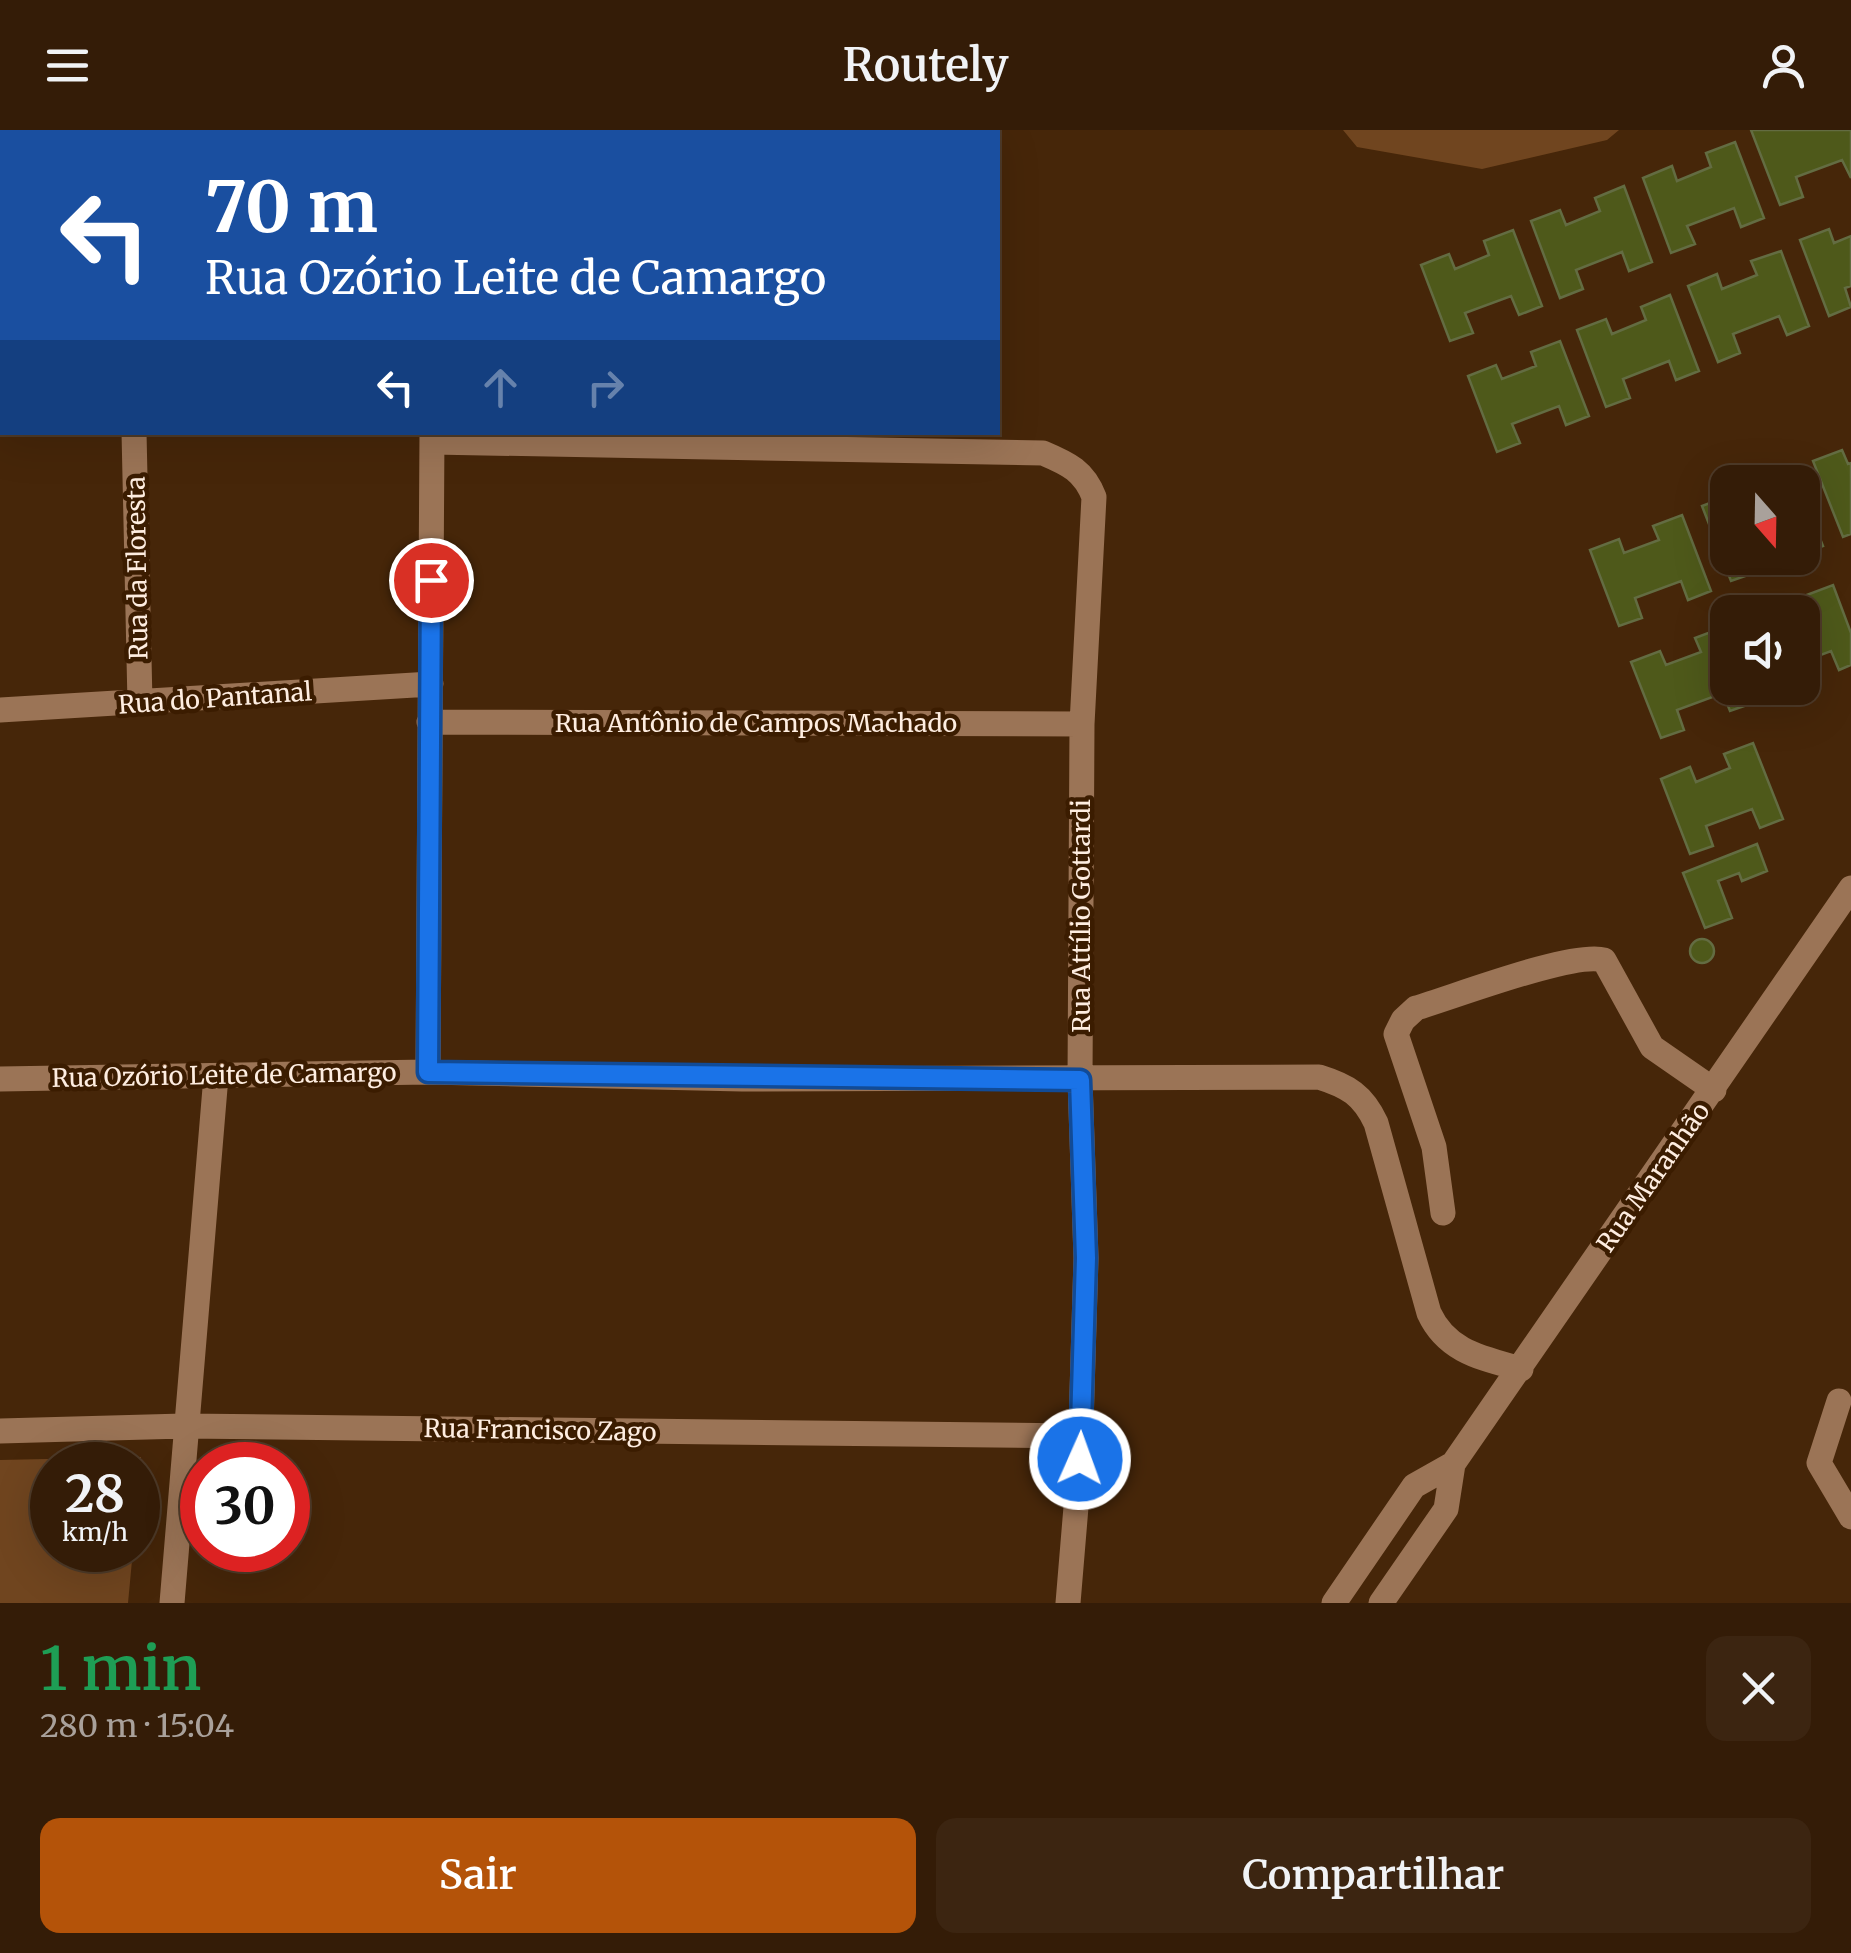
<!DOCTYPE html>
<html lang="pt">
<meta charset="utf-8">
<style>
body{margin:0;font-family:Merriweather,serif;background:#3c2511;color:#f1f3f6;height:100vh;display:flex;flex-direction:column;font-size:38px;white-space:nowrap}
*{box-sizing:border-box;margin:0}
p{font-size:32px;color:#a9a19b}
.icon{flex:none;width:55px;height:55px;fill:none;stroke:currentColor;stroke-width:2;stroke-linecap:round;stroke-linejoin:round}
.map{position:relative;height:1473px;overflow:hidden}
.sheet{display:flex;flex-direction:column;background:#341c07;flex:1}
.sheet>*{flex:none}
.top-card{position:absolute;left:0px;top:0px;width:1000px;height:305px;box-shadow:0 10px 40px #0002,0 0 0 2px #4e3a28;background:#1a4fa0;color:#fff;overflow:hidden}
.needle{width:65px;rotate:160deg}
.tools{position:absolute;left:1710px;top:335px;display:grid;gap:20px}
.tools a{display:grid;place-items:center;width:110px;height:110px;border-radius:20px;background:#341c07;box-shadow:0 10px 40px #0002,0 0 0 2px #4e3a28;font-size:50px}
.speed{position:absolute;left:30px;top:1312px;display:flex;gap:20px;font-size:50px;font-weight:700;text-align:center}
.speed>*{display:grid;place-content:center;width:130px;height:130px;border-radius:50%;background:#341c07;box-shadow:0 10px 40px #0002,0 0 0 2px #4e3a28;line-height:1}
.speed small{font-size:25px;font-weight:400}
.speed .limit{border:15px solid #d22;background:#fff;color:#111}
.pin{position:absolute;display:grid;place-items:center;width:85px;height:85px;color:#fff;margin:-42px;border:5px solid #fff;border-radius:50%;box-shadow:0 2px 10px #0007}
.me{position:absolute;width:110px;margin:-55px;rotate:2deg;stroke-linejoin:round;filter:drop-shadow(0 0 8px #0008)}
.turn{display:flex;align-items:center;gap:35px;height:210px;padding:0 40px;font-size:45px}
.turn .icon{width:130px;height:130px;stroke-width:2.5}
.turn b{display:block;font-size:70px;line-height:85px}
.lanes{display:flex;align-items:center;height:95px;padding:0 40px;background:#0003;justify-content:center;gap:50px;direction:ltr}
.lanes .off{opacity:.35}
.round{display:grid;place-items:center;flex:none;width:105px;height:105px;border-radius:20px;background:#3c2511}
.head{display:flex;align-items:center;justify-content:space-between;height:170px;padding:0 40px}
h1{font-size:60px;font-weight:600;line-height:75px;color:#1e9e55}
.cta{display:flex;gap:20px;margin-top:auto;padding:20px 40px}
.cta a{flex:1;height:115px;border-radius:20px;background:#b45309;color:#fff;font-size:40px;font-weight:600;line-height:115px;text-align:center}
.cta a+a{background:#3c2511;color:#f1f3f6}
header{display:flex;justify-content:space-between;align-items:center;height:130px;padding:0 40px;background:#341c07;font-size:45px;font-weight:600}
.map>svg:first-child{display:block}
.green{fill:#70451f}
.building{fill:#4e591a;stroke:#636c42;stroke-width:2.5}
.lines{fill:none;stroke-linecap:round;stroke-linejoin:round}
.minor{stroke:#9b7456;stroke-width:25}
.route-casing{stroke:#114b97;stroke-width:25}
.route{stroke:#1a73e8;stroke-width:18}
.labels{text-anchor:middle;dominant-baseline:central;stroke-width:9;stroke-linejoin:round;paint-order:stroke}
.street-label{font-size:25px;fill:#feede0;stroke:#3b1c00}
</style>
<header><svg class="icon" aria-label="menu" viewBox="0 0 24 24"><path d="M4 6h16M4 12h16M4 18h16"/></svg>Routely<svg class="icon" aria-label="person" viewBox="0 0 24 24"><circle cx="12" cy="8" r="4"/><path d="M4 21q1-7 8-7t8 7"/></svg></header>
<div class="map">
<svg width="1851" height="1473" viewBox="0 0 1851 1473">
<rect width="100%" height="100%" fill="#462609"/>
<path class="green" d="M1343 0H1619L1607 10 1482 39 1357 17Z
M141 1327 138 1364V1335H52V1420H133L128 1473H0V1330Z"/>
<path class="building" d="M1751 0H1851V48L1842 30 1796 47 1803 67 1780 75Z
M1735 12 1764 88 1741 97 1734 78 1687 96 1695 114 1671 123 1643 48 1672 36 1677 51 1711 37 1706 23Z
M1624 56 1652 132 1629 141 1622 122 1576 140 1583 159 1560 168 1531 91 1560 80 1566 95 1600 81 1595 68Z
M1829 99 1834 113 1851 106V156L1845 158 1851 177 1829 186 1800 110Z
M1513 100 1542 176 1519 185 1511 166 1465 183 1473 203 1450 211 1421 135 1449 124 1455 139 1489 125 1484 111Z
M1781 121 1809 196 1787 205 1779 186 1733 204 1740 223 1718 232 1688 156 1717 144 1722 159 1757 145 1751 131Z
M1670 165 1699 241 1676 250 1669 231 1623 249 1630 268 1606 277 1577 200 1606 189 1612 204 1646 190 1641 177Z
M1560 211 1589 286 1566 295 1559 276 1512 294 1520 313 1497 322 1468 246 1496 235 1502 249 1536 236 1531 222Z
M1842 320 1848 334 1851 333V404L1843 407 1813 331Z
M1794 340 1799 352H1766L1765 351Z
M1802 363 1823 416 1802 424Z
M1728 366V428H1748L1754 443 1731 451 1702 376Z
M1682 385 1711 461 1688 470 1681 451 1635 468 1642 488 1619 496 1590 420 1619 409 1624 423 1659 410 1653 396Z
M1833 455 1851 503V535L1839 540 1831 521 1802 532V483L1809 480 1804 466Z
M1724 497 1728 507V558H1747L1753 573 1730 581 1723 563 1677 580 1684 600 1661 608 1631 532 1660 521 1666 535 1701 522 1695 508Z
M1753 613 1783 689 1760 698 1752 679 1706 696 1713 716 1690 724 1661 649 1690 637 1696 652 1730 638 1724 624Z
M1757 714 1767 741 1742 751 1739 743 1718 751 1732 788 1705 798 1683 743Z
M1690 821a12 12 0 1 1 24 0a12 12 0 1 1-24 0Z"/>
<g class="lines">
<path class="minor" d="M427 0V2
M137 2V0
M0 288H2
M134 302 140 573
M432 312 1043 323C1069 334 1084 341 1094 367L1082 594 1080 950 1086 1128 1080 1329 1068 1473
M0 580 431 554
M429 592 1082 594
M428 942 432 302
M0 949 428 942 742 949 1319 947C1348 956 1363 965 1376 993L1429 1183C1447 1222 1482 1228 1521 1239
M1443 1083 1434 1017 1396 904 1403 890 1416 878C1454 867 1573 821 1604 830L1652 917 1714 960
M1839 1271 1819 1333 1851 1387
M0 1301 184 1296 1080 1306
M172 1473 216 946
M1334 1473 1414 1356 1453 1334 1851 758
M1381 1473 1446 1379 1453 1334"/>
</g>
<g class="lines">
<defs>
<path id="route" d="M431 450 428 942 1080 950 1086 1128 1080 1329"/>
</defs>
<use href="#route" class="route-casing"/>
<use href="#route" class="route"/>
</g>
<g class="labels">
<g class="street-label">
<text transform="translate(137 438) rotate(-91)">Rua da Floresta</text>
<text transform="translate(215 568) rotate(-4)">Rua do Pantanal</text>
<text x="756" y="593">Rua Antônio de Campos Machado</text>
<text transform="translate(1081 786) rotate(-90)">Rua Attílio Gottardi</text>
<text transform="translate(224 945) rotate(-1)">Rua Ozório Leite de Camargo</text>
<text transform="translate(1653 1047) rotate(-55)">Rua Maranhão</text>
<text transform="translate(540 1300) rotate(1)">Rua Francisco Zago</text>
</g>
</g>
</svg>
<div class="tools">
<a><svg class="needle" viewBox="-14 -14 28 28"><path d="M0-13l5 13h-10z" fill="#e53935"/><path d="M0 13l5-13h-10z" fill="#a9a19b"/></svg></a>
<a><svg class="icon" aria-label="sound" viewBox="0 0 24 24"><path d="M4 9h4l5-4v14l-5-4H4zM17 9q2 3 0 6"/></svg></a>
</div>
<div class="speed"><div>28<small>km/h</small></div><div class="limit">30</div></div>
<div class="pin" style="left:431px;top:450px;background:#d93025"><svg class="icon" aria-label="arrive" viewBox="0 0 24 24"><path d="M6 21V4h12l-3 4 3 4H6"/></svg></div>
<svg class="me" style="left:1080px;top:1329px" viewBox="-20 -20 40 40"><circle r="17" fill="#1a73e8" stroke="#fff" stroke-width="3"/><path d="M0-11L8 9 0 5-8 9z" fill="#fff"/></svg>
<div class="top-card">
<div class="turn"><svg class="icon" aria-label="left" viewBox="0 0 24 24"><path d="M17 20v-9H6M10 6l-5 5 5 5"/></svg><div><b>70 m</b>Rua Ozório Leite de Camargo</div></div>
<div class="lanes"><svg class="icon" aria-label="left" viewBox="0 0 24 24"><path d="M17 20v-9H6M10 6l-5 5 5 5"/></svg><svg class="icon off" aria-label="ahead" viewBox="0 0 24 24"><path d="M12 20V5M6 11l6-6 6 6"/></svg><svg class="icon off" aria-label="right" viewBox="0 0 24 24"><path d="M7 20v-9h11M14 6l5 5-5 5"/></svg></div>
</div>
</div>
<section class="sheet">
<div class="head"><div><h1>1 min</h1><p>280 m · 15:04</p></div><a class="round"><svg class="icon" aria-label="close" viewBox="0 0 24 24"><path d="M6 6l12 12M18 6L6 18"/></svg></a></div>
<div class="cta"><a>Sair</a><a>Compartilhar</a></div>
</section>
